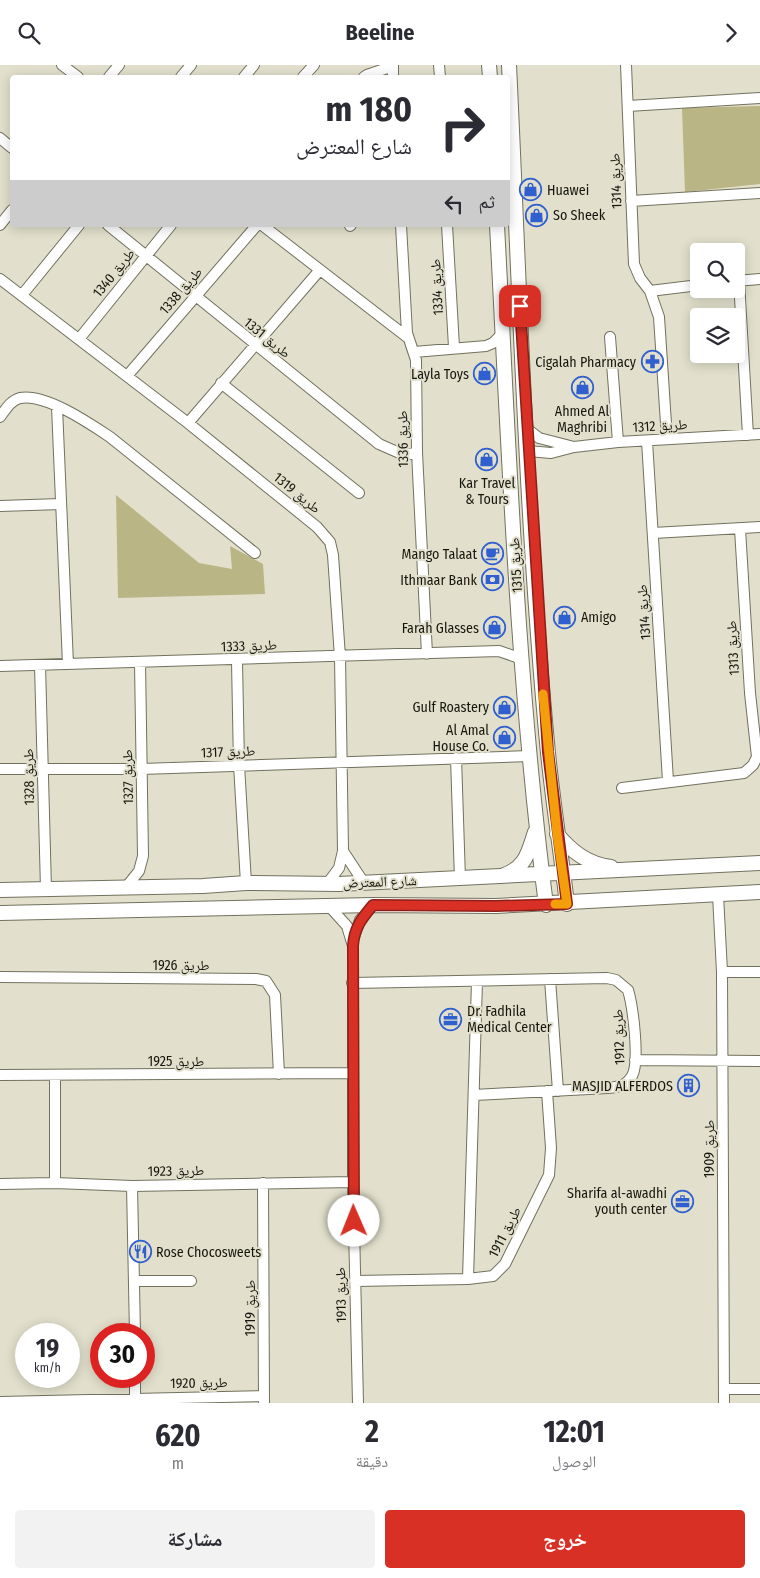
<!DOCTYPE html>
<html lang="ar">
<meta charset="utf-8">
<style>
body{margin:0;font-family:"Fira Sans Condensed","Noto Naskh Arabic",sans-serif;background:#f2f2f3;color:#2b2b33;direction:rtl;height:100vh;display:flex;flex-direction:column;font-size:19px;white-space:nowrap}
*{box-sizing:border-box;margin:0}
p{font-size:16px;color:#7c7c81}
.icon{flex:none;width:28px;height:28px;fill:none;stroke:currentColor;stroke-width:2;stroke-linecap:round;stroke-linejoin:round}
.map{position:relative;height:1338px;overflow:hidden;direction:ltr}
.details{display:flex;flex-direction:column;background:#fff;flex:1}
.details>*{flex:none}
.hud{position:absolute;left:10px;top:10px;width:500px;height:152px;border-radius:5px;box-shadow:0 2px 12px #0003;direction:rtl;background:#fff;color:#2b2b33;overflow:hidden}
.buttons{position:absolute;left:690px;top:178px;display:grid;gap:10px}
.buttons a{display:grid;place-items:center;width:55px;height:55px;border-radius:5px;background:#fff;box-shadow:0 2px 12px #0003;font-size:25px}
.speed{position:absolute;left:15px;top:1258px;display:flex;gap:10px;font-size:25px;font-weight:700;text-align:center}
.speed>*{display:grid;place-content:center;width:65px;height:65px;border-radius:50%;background:#fff;box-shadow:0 2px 12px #0003;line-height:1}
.speed small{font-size:12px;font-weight:400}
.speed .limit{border:8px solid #d22;background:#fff;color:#111}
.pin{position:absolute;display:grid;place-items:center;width:42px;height:42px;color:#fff;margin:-21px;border-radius:10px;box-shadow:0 2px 8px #0006}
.me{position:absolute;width:55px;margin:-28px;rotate:359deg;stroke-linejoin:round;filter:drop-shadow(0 0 4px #0008)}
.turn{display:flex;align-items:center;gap:18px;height:105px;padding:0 15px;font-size:22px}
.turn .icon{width:65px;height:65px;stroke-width:2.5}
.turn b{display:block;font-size:35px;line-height:42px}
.then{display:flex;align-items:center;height:48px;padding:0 15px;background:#0003;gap:10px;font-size:19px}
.eta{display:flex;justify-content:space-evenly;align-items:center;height:85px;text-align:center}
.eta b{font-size:30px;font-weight:700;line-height:35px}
.primary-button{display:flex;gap:10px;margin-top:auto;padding:10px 15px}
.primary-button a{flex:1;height:58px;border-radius:5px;background:#d93025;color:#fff;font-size:20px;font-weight:700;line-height:58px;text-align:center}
.primary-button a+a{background:#f2f2f3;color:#2b2b33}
header{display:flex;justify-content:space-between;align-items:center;height:65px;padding:0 15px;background:#fff;font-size:22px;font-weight:700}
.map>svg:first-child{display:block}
.green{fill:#bab585}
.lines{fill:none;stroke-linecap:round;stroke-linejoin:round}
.street-casing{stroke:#72715f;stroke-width:12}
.secondary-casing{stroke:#72715f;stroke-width:16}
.street{stroke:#fff;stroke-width:10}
.secondary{stroke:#fff;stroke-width:14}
.route-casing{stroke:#8d1f18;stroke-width:12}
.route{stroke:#d93025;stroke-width:9}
.slow{stroke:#f59e0b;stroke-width:9}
.labels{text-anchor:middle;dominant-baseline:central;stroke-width:4;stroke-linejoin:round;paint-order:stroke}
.street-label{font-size:14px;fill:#17170f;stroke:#e2e0cc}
.poi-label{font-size:14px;fill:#17170f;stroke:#e2e0cc;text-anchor:end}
</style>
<header><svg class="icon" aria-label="forward" viewBox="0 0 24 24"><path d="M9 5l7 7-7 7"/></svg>Beeline<svg class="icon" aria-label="search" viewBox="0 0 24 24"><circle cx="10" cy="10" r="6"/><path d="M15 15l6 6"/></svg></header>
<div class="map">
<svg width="760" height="1338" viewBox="0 0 760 1338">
<rect width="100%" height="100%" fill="#e2e0cc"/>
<path class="green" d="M760 41V119L685 127 682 43Z
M116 430 199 498 232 504 230 481 263 499 265 529 118 533Z"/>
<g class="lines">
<defs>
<path id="street" d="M62 0 78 12
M393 0V12
M439 0 440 12
M626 0 634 199 640 213 650 226 659 252 667 374
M109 12 119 0
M181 12 191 0
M244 12 254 0
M303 12 314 0
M364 12 367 10 393 1
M628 41 760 33
M0 73 12 83
M631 136 760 128
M0 160 12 145
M108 160 379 379 404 390 417 387
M262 160 407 272
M401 160 407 268 416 295 417 387 427 589
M447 160 454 282
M350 161 351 160
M0 214 188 358 317 462 330 477 333 490 340 592 343 786 339 803 327 819
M736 216 760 214
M739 216 748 370
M650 226 699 220
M22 230 79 160
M610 272 618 377
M79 274 171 160
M414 287 486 281 493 278 503 268
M127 311 257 160
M221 318 359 428
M57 342 68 599
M0 352C6 344 10 336 20 333 45 328 89 358 110 372L255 488
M188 358 319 206
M526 363 539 373 574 382
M647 376 668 716
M528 386 551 388 574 382 618 377 760 369
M0 441 61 439
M653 468 760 462
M237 596 239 700 246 818
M40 600 46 824
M0 601 499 586 522 594
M456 693 460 814
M0 704H141L530 691
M622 723 744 708 753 700 757 692 750 628 740 464
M343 786 364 818
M127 821 139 806 143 791 140 597
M718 830 722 907 724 1338
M329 841 347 861 353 881V1117L358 1338
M353 875 360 855 373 840
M722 907H760
M0 912 256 914 266 916 275 930 279 1009
M550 914 558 1026
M352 918 607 913 616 915 628 925C633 942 640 997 632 1011 626 1021 618 1022 608 1023L474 1030
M635 995 760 996
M0 1010 352 1008
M55 1118V1010
M263 1118 264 1337
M0 1119 55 1118 132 1121 353 1117
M132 1121 135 1269
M468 1214 477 916
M135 1216H191
M355 1216 468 1214 493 1211 505 1199 549 1110 551 1083 547 1026
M135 1311V1333
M724 1324H760
M0 1337 264 1331"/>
<path id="secondary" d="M489 0 490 12
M509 0C520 229 526 459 548 688 553 738 561 788 567 839
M497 160C509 387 517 615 546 840
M557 769C572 787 588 799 611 802
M504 810C526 802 528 788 535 767
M0 825 203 821 246 818 339 819 760 798
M0 848 373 840 496 841 760 827"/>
</defs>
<use href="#street" class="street-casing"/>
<use href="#secondary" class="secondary-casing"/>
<use href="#street" class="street"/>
<use href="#secondary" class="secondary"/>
</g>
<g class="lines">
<defs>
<path id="route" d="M354 1156 353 881C354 863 362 853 373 840L496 841 567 839 548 687 520 241"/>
</defs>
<use href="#route" class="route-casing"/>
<use href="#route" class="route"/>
<path class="slow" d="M543 629 557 769 567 839H555"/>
</g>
<defs>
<symbol id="shop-ring" viewBox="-11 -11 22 22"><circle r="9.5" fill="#e2e0cc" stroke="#305fcf" stroke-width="1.5"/><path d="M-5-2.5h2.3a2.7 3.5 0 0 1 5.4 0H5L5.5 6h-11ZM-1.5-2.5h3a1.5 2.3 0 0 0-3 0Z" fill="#305fcf"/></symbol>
<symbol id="pharmacy-ring" viewBox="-11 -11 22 22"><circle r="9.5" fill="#e2e0cc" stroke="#305fcf" stroke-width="1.5"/><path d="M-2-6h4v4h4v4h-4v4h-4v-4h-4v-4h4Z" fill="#305fcf"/></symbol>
<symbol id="cafe-ring" viewBox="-11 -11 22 22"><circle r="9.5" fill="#e2e0cc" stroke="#305fcf" stroke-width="1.5"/><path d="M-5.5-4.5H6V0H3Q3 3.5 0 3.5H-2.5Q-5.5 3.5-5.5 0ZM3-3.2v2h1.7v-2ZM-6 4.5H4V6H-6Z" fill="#305fcf"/></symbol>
<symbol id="bank-ring" viewBox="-11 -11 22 22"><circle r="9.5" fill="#e2e0cc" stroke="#305fcf" stroke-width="1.5"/><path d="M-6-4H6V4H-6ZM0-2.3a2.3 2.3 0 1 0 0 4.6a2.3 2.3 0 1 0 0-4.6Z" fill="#305fcf"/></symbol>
<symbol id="office-ring" viewBox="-11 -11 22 22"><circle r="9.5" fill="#e2e0cc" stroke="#305fcf" stroke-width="1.5"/><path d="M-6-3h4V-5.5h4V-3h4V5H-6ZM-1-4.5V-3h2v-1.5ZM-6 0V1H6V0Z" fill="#305fcf"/></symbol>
<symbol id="building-ring" viewBox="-11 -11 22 22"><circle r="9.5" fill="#e2e0cc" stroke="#305fcf" stroke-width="1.5"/><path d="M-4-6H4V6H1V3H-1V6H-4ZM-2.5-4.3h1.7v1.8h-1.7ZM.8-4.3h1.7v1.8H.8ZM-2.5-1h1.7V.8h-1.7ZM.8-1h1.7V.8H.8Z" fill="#305fcf"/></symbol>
<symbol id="restaurant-ring" viewBox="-11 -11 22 22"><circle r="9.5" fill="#e2e0cc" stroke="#305fcf" stroke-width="1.5"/><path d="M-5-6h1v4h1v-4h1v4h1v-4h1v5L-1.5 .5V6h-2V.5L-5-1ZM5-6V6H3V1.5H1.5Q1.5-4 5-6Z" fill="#305fcf"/></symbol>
</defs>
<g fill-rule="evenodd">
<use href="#shop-ring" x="518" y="112" width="25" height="25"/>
<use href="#shop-ring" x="524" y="138" width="25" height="25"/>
<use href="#pharmacy-ring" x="640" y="284" width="25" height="25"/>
<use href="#shop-ring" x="472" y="296" width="25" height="25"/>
<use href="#shop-ring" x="570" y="310" width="25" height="25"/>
<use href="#shop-ring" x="474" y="382" width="25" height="25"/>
<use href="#cafe-ring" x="480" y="476" width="25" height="25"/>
<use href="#bank-ring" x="480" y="502" width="25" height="25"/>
<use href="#shop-ring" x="552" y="540" width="25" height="25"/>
<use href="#shop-ring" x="482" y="550" width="25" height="25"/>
<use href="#shop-ring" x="492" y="630" width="25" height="25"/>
<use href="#shop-ring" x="492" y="660" width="25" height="25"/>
<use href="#office-ring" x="438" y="942" width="25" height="25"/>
<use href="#building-ring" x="676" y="1008" width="25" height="25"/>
<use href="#office-ring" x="670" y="1124" width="25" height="25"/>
<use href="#restaurant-ring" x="128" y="1174" width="25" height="25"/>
</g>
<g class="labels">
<g class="street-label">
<text transform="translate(616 116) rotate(-92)">طريق 1314</text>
<text transform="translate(114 208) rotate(-51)">طريق 1340</text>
<text transform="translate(437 222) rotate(-93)">طريق 1334</text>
<text transform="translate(181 226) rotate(-49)">طريق 1338</text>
<text transform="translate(267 273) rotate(39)">طريق 1331</text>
<text transform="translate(660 361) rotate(-3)">طريق 1312</text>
<text transform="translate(403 374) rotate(-91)">طريق 1336</text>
<text transform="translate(297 428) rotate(39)">طريق 1319</text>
<text transform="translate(516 500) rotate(-93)">طريق 1315</text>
<text transform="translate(644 547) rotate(-94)">طريق 1314</text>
<text transform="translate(249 581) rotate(-2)">طريق 1333</text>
<text transform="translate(733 583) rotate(-93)">طريق 1313</text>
<text transform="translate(228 687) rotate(-2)">طريق 1317</text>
<text transform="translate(29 712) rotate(-91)">طريق 1328</text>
<text transform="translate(128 712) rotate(-91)">طريق 1327</text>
<text transform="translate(380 817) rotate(-2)">شارع المعترض</text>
<text x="181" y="900">طريق 1926</text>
<text transform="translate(619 972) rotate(-92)">طريق 1912</text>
<text x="176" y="996">طريق 1925</text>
<text transform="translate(709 1084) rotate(-90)">طريق 1909</text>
<text transform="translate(176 1106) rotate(-1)">طريق 1923</text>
<text transform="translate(505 1167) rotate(-63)">طريق 1911</text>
<text transform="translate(341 1230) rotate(-91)">طريق 1913</text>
<text transform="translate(250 1243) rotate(-90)">طريق 1919</text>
<text transform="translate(199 1318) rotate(-1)">طريق 1920</text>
</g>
<g class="poi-label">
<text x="547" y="125" text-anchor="start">Huawei</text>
<text x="553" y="150" text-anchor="start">So Sheek</text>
<text x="636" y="297">Cigalah Pharmacy</text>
<text x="469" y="309">Layla Toys</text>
<text x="582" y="346" text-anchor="middle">Ahmed Al<tspan x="582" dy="16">Maghribi</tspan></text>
<text x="487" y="418" text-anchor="middle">Kar Travel<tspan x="487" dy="16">&amp; Tours</tspan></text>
<text x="477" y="489">Mango Talaat</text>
<text x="477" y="515">Ithmaar Bank</text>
<text x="581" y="552" text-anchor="start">Amigo</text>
<text x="479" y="563">Farah Glasses</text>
<text x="489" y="642">Gulf Roastery</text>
<text x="489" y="665">Al Amal<tspan x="489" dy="16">House Co.</tspan></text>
<text x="467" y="946" text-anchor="start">Dr. Fadhila<tspan x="467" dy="16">Medical Center</tspan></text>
<text x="673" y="1021">MASJID ALFERDOS</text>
<text x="667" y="1128">Sharifa al-awadhi<tspan x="667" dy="16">youth center</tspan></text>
<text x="156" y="1187" text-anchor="start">Rose Chocosweets</text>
</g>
</g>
</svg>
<div class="buttons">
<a><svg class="icon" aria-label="search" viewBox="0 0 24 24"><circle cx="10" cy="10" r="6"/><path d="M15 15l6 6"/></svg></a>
<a><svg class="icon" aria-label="layers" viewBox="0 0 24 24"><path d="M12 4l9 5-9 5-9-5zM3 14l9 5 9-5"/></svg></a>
</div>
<div class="speed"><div>19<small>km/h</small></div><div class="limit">30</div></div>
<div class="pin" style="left:520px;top:241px;background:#d93025"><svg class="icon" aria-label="arrive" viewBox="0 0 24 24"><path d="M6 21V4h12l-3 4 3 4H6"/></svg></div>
<svg class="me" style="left:354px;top:1156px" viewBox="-20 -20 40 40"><circle r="19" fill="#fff"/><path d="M0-13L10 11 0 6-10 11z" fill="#d93025"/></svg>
<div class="hud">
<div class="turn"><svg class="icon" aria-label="right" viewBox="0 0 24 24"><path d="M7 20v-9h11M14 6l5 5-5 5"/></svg><div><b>180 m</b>شارع المعترض</div></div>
<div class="then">ثم<svg class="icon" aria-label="left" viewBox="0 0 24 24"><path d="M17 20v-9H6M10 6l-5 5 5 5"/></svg></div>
</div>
</div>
<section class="details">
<div class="eta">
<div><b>12:01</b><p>الوصول</p></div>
<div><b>2</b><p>دقيقة</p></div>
<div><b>620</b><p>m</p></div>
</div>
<div class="primary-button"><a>خروج</a><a>مشاركة</a></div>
</section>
